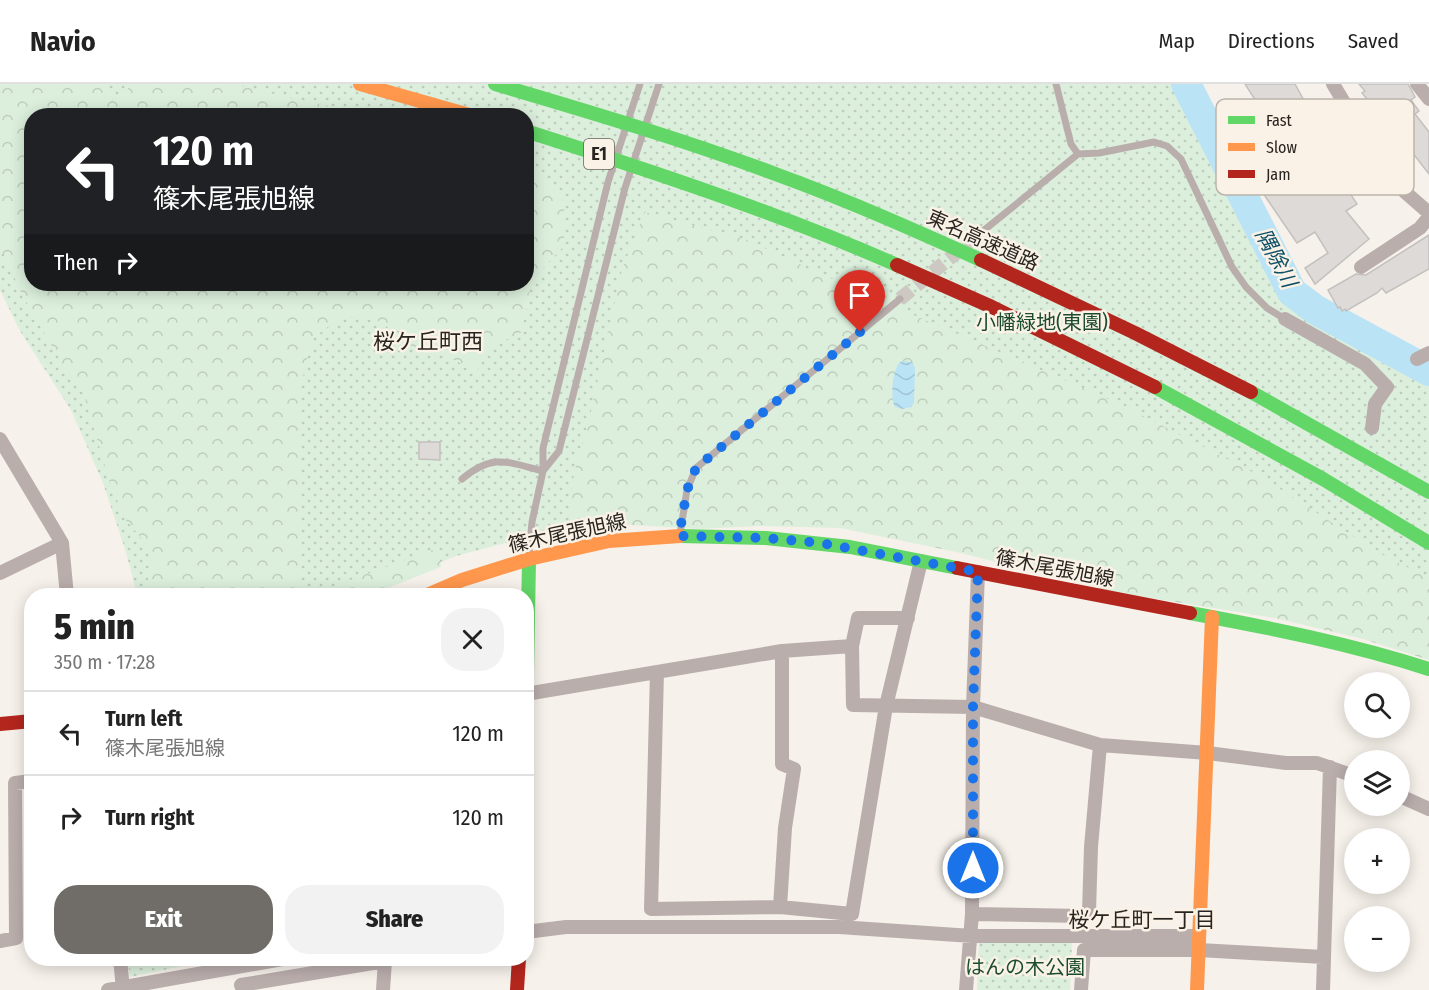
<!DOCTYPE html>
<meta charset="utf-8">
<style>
body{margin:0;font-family:"Fira Sans Condensed","Noto Sans JP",sans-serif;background:#f2f2f2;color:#222;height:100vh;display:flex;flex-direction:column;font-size:22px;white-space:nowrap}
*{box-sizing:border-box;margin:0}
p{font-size:20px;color:#767676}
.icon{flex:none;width:33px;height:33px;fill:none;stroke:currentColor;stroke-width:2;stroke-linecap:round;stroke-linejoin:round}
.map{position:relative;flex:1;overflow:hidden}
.side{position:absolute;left:24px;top:504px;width:510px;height:378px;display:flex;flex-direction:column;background:#fff;border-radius:24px;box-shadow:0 3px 15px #0003}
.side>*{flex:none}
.guide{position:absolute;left:24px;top:24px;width:510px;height:183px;border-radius:24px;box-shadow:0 3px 15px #0003;background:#202124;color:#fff;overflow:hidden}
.buttons{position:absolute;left:1344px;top:588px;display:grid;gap:12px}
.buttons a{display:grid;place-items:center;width:66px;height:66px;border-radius:50%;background:#fff;box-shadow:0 3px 15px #0003;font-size:30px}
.pin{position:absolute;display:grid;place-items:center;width:51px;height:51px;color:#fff;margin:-62px -26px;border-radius:50% 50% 50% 0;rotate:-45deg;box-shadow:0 0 6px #0007}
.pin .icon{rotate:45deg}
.me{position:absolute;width:66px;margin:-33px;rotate:0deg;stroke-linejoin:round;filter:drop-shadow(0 0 4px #0008)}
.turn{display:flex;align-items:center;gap:21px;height:126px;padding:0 30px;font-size:27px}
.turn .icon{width:78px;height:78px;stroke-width:2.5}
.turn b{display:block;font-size:42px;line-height:51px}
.then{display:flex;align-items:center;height:57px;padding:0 30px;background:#0003;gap:12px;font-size:22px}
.round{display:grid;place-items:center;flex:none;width:63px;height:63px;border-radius:24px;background:#f2f2f2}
.head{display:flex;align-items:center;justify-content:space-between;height:102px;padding:0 30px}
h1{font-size:36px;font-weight:800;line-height:45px}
.action{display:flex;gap:12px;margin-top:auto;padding:12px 30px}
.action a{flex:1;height:69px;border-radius:24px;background:#706c67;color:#fff;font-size:24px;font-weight:800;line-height:69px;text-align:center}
.action a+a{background:#f2f2f2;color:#222}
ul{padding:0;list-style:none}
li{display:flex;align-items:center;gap:18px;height:84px;padding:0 30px;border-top:2px solid #e0e0e0}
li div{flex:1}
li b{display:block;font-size:22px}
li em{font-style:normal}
header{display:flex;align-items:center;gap:36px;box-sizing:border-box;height:84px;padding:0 30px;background:#fff;border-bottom:2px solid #e0e0e0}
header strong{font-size:28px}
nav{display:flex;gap:33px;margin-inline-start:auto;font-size:21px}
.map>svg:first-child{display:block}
.grass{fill:url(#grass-dots);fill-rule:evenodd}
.forest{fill:url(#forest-crowns)}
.water{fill:url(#water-waves)}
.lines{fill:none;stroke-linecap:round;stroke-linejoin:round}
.river{stroke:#bae4f6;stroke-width:30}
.building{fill:#dddad8;stroke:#c3c0be;stroke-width:1.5}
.street-tunnel{stroke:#cdc8c2;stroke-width:14;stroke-dasharray:14 7;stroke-linecap:butt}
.lane{stroke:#baaead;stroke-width:7}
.street{stroke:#baaead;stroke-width:14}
.fast{stroke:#63d668;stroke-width:14}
.slow{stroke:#ff974d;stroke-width:14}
.jam{stroke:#b3261e;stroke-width:14}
.route{stroke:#1a73e8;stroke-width:10;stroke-dasharray:0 18}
.labels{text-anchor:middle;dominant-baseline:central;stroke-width:5;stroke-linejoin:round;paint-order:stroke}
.shield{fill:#faf2e6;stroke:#67625b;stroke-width:1.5}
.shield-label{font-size:18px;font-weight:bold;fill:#282520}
.street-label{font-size:20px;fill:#282520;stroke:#faf2e6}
.park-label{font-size:20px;fill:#1c4c2e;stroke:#faf2e6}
.water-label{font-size:21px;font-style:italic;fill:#0e5068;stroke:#faf2e6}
.neighbourhood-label{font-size:21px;fill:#282520;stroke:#faf2e6}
.quarter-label{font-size:22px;fill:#282520;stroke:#faf2e6}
.key{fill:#faf2e6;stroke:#bbb4ab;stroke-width:1.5}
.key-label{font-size:16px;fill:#282520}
</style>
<header>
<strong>Navio</strong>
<nav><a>Map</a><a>Directions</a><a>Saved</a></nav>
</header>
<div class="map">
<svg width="1429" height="906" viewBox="0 0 1429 906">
<defs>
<pattern id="grass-dots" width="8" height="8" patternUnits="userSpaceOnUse" patternTransform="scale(1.5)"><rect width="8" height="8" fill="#dcefdc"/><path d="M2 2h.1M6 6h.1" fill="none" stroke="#bdcdbc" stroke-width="1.8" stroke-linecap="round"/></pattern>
<pattern id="forest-crowns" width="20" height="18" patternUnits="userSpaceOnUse" patternTransform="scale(1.5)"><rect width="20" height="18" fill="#dcefdc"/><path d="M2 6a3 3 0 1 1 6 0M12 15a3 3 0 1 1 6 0" fill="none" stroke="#bdcdbc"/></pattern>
<pattern id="water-waves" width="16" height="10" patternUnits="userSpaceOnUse" patternTransform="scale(1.5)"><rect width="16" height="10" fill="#bae4f6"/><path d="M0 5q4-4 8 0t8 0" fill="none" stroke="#a0c3d3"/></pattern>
</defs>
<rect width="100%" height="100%" fill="#f6f1ea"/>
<path class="grass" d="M0 0H1192L1306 228 1429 297V568L856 440 615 434 554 446 456 472 358 511H137L126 468 103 399 71 326 20 247 0 206ZM32 32H526V200H32Z
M979 859H1072L1070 906H977Z
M127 875V874L215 875 130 893Z"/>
<path class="forest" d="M0 0H108L113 17 127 7 130 0H234L290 14 376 31 32 32V200H526L527 75 531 77 564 119V162L531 197 522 248 486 266 477 288 439 268 418 267 392 246 373 234 341 233 312 255 301 301 298 348 302 397 299 511H145L153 468 125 435 110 399 84 311 60 276 24 214 0 163Z
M645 128 747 156 867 211 1120 320 1260 392 1379 469 1429 494V576L1363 555 1275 534 1119 509 961 469 840 444 759 442 698 445 615 440 569 431 574 389 591 327 622 185Z
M438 464 441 483 370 511H312L339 500Z"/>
<path class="water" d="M907 277 913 279 915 284 914 319 911 323 902 325 895 323C890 314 892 286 900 278Z"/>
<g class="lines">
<path class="river" d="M1186 0 1292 208 1316 226 1429 287"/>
</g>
<path class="building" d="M1245 0H1295L1313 33 1310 35 1337 76 1331 80 1357 120 1346 127 1369 155 1315 200 1305 184 1328 169 1315 148 1297 159 1252 93 1259 88 1234 54 1236 52 1232 45 1261 25Z
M1359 0H1408L1415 13 1411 16 1419 27 1415 30 1429 48V90L1412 68 1408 71 1398 58 1400 57 1384 35 1381 37 1369 21 1371 20 1362 9 1365 7Z
M1429 151V185L1386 209 1382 204 1377 209 1346 227 1345 225 1342 227 1340 223 1338 224 1328 206 1356 190 1366 191Z
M419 358H440V376L419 375Z"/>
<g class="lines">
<path class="street-tunnel" d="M900 215 983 147"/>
<path class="lane" d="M1056 0 1071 60 1078 70
M983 147 1078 70 1099 69 1154 58 1167 62 1181 75 1232 183 1246 203 1267 224 1285 235
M543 387 559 367 625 104 659 0
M543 387V364L608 98 640 0
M462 395C493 369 507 378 543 387L532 438 529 472
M680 450 687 406 696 384 900 215"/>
<path class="street" d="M1333 0 1355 37 1405 108 1429 129
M1417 0 1429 15
M1361 183 1420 144 1429 133
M1285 235 1365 280 1387 303 1375 320 1372 344
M1417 275 1429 269
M0 355 62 459 67 512
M0 489 62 459
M908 534H858L852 562 853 621 973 623 1100 661
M657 588 651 825 780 823 852 830 886 622 921 477
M526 610 782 567 852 562
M1400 712 1429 725
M780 823 785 744 794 685 782 680V567
M972 830 973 623 978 488
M526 848 566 843H839L972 852H1199
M0 857 16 854 15 699 32 697
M120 874 123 906
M108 906 288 874
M243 906 241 901 385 877 383 906
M966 906 972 830 1083 832 1089 828 1091 763 1100 661 1208 669 1286 679H1317L1354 692
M1081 906 1084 866H1199L1323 873
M1323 906 1330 683"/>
<path class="fast" d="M495 0C590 28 685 56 778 91 847 116 914 146 981 176
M526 47C651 87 776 128 897 181
M1155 303 1323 395 1429 459
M1251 308 1429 408
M680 452 766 454 850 463 957 484
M1190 529C1271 544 1351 560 1429 585
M526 649 529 475"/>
<path class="slow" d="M360 0 473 32
M425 512 462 496 529 475 609 457 680 452
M1197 906 1212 533"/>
<path class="jam" d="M981 176 1135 249 1251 308
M897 181 992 223 1155 303
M957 484 1190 529
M0 640 32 637
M517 906 519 874"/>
</g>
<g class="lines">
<path class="route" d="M860 248 696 384 687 406 679 452 766 454 820 459 978 488 973 623V784"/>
</g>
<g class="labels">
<rect class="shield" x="584" y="55" width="30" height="30" rx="4.5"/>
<g class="shield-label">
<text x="599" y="70">E1</text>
</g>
<g class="street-label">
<text transform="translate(983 156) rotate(24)">東名高速道路</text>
<text transform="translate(567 449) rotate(-12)">篠木尾張旭線</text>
<text transform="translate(1055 484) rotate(11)">篠木尾張旭線</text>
</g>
<g class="park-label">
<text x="1042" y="238">小幡緑地(東園)</text>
<text x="1025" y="883">はんの木公園</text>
</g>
<g class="water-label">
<text transform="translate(1276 174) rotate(62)">隅除川</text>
</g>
<g class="neighbourhood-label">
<text x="1142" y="836">桜ケ丘町一丁目</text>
</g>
<g class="quarter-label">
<text x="428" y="257">桜ケ丘町西</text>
</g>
</g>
<rect x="1216" y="15" width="198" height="96" rx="9" class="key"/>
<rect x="1228" y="32" width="27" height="8" fill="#63d668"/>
<rect x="1228" y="59" width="27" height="8" fill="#ff974d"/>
<rect x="1228" y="86" width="27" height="8" fill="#b3261e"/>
<g class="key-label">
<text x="1266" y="42">Fast</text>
<text x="1266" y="69">Slow</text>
<text x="1266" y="96">Jam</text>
</g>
</svg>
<div class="buttons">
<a><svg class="icon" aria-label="search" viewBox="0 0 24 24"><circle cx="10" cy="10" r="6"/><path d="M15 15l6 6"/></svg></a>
<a><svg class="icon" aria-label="layers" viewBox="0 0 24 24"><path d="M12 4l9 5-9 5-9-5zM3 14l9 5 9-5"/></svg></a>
<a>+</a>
<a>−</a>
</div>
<div class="pin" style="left:860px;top:248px;background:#d93025"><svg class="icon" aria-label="arrive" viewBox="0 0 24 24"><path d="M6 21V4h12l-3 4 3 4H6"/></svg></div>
<svg class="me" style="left:973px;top:784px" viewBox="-20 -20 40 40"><circle r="17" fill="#1a73e8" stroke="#fff" stroke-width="3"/><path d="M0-11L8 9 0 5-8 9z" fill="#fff"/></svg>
<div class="guide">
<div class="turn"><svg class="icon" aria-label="left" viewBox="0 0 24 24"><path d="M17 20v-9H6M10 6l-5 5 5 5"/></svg><div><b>120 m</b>篠木尾張旭線</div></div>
<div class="then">Then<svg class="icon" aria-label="right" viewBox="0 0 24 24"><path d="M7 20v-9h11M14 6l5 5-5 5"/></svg></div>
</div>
<section class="side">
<div class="head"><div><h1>5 min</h1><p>350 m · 17:28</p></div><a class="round"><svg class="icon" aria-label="close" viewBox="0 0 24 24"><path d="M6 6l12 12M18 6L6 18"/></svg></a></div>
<ul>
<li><svg class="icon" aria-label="left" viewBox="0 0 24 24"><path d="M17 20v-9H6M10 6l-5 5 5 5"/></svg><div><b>Turn left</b><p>篠木尾張旭線</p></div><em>120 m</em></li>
<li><svg class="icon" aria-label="right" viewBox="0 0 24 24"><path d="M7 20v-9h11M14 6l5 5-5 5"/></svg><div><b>Turn right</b></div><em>120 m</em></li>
</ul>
<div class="action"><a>Exit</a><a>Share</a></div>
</section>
</div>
